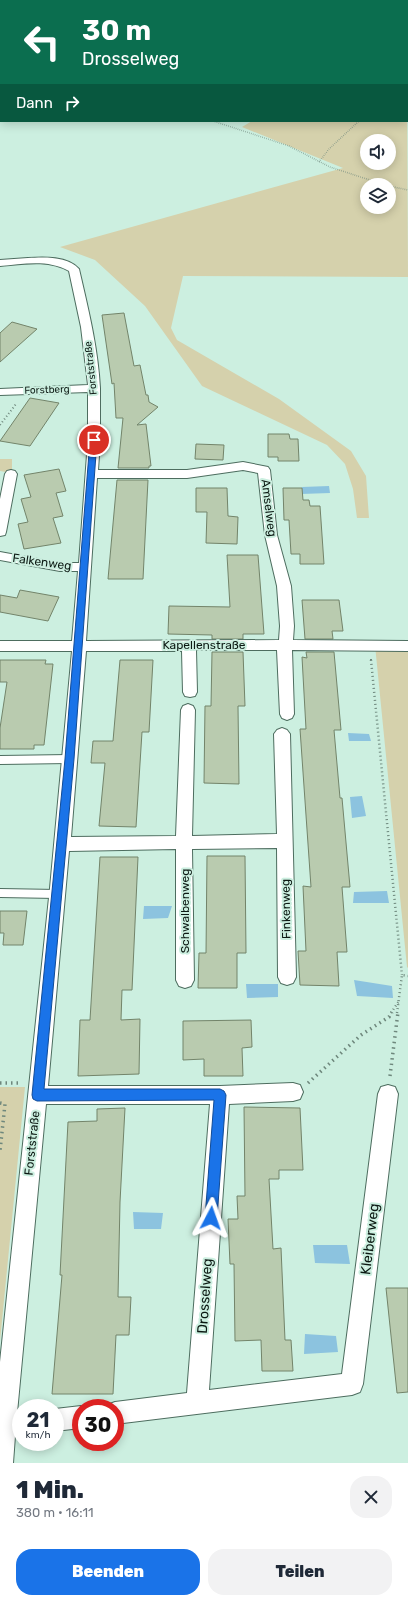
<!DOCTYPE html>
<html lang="de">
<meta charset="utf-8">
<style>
body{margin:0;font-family:Rubik,sans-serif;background:#f2f2f3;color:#1f2937;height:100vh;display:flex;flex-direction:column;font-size:15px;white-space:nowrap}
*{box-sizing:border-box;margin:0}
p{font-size:13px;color:#747a83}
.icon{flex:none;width:22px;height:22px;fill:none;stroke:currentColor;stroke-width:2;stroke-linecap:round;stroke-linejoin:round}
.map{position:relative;height:1463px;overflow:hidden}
.details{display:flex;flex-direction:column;background:#fff;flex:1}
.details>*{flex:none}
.banner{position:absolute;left:0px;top:0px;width:408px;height:122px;box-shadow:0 2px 10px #0003;background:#0b6e4f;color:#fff;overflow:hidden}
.tools{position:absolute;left:360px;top:134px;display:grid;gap:8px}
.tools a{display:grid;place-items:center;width:36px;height:36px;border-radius:50%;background:#fff;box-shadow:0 2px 10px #0003;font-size:20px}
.speed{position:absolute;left:12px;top:1399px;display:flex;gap:8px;font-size:20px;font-weight:700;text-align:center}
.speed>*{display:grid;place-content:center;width:52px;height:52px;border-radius:50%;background:#fff;box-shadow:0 2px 10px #0003;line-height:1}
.speed small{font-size:10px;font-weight:400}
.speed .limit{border:6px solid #d22;background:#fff;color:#111}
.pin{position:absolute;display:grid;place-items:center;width:34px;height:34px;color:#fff;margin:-17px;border:2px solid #fff;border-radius:50%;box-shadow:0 1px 4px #0007}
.me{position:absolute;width:44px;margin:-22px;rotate:4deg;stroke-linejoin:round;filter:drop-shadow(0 0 3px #0008)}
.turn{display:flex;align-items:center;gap:14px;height:84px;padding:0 16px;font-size:18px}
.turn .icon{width:52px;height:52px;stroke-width:2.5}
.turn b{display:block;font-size:28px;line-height:34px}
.then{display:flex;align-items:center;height:38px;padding:0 16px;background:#0003;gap:8px;font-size:15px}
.round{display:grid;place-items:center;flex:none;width:42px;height:42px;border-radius:16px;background:#f2f2f3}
.overview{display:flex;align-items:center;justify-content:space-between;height:68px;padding:0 16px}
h1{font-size:24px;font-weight:800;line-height:30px}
.cta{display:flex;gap:8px;margin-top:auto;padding:8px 16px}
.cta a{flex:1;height:46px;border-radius:16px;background:#1a73e8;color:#fff;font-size:16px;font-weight:800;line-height:46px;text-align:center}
.cta a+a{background:#f2f2f3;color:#1f2937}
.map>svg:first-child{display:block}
.green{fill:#d5d1ac;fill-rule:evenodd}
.water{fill:#8cc3df}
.building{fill:#b9cbaf;stroke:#73846a}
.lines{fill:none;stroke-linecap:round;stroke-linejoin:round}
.lane-casing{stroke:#4d6d5f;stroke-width:10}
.street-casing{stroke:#4d6d5f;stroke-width:2}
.path-far3{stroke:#6e877c;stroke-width:1.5;stroke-dasharray:0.5 1.5;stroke-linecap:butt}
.path-far2{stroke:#6e877c;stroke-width:2;stroke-dasharray:1 2.5;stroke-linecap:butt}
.path-far1{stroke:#6e877c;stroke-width:2.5;stroke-dasharray:1 3;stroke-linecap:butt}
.path{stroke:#6e877c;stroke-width:3.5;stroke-dasharray:1.5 4;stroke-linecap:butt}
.lane{stroke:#fff;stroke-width:8}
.street{fill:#fff;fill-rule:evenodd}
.route{fill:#1a73e8;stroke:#114b97}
.labels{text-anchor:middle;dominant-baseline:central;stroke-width:4;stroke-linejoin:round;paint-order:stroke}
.far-street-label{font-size:10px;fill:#0c1913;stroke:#ccefe0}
.street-label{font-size:12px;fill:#0c1913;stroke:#ccefe0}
.near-street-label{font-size:14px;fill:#0c1913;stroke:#ccefe0}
</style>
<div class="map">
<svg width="408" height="1463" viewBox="0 0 408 1463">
<rect width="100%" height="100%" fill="#ccefe0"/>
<path class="green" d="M407 75 408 277 183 276 171 328 177 340 279 399 351 451 366 476 369 518H357L353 489 345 464 327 445 202 386 145 306 95 260 60 247 343 168 242 127 252 121H407ZM367 141H389V163H367ZM367 185H389V207H367Z
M0 459H12V473L0 471Z
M375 645 408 646V968L407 967Z
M0 1087H25L0 1341Z"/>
<path class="water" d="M329 486 330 493 301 494 302 487Z
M348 733 369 734 371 741H349Z
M362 796 366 816 352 818 350 797Z
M387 891 389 903H353L354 892Z
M144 906H172L168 918 143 919Z
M354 980 392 986 393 998 357 996Z
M246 984H278V997L247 998Z
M133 1212 163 1213 161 1229H134Z
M313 1245H347L350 1264 315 1263Z
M305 1334 336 1336 338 1352 304 1354Z"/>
<path class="building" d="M124 313 134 366 140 365 146 395H148L149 402 158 407 137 425 146 424 151 466H149V468H118L123 418H116L114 383 112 384 102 315Z
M12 322 37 329 0 362V333Z
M30 398 59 403 30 446 0 441Z
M268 434H289L290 439H298L299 461H278V457H268Z
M196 444 224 445 223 460 195 459Z
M59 469 66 491 56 493 63 516 53 518 61 543 24 549 18 524 28 522 21 499 31 497 24 475Z
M117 480H148L143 579H108Z
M196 488H227L228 516 238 517 237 544 206 543 207 512H196Z
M283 488H302L303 500H309L310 506H320L324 564H300V554H291L289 520H284Z
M227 555H258L264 634H243V639H212V635L168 634 169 606 230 607Z
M20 590 59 597 48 621 0 612V595L17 598Z
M302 600H339L343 631H332L333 639H305Z
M212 652H243L245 706H238L239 784 204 783 205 706H211Z
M306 652H334L341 730H334L340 798H342L350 887H342L347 952H337L339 986 300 985 298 951H306L303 886 311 887 300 729H306L302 657 307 658Z
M0 660H46L45 664H53L44 745H34V749H0V728L7 682H0Z
M120 660H153L149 732H142L136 827 99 826 105 763H91L93 741H113Z
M207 856H245L246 953H237V988H198L199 953H206Z
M100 857H138L132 990H122L121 1020 140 1019 139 1074 78 1076 80 1020H90Z
M0 911H27L23 945H3L4 933H0Z
M251 1020 252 1047 242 1048 243 1076H204V1059L183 1060V1021Z
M244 1107 300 1108 303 1170H279V1179H269L273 1249 281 1248 285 1340H291L293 1371H262L261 1340 235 1341 234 1264H230L228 1219H238L237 1196H245Z
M125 1108 120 1202 118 1297H131L129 1335H116L113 1394H52L62 1275H60L68 1122 97 1121V1109Z
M386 1288H408V1392L397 1393Z"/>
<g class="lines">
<defs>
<path id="lane" d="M0 760 69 759
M0 893 57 894"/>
<path id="street" d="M28 258C44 257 68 256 79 269 88 308 98 348 100 388 100 400 100 413 100 425L98 427H90L88 425V392L0 395V389L88 385 81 327 69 271C48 259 23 264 0 266V260Z
M94 437 98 439 100 441 98 470H187L243 462 268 467 270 470 277 535 291 586 294 626 293 640 408 641V651L292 650 294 714 292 718 287 720 282 718 280 714 277 650H196L197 692 195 696 190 697 185 696 183 692 182 651H86L71 837 176 836 181 710 183 706 188 704 193 706 195 710 192 836 277 834 274 734 277 730 282 728 287 730 290 734 296 977 293 983 287 985 281 983 278 977 277 848 192 849 194 980 191 986 185 988 179 986 176 980V849L69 851 48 1086H220L293 1083 300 1085 303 1092 300 1099 293 1101 229 1104 209 1390 342 1374 378 1094 381 1087 388 1085 395 1087 398 1094 363 1384 360 1392 352 1395 115 1424V1408H106L107 1405 115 1402 187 1393 210 1104H46L17 1413H21V1435L15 1436 13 1463H0V1362L50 888 72 651H0V641H72L78 571H60L0 560V552L60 563H79L88 441 90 439ZM243 470 258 473 265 535 277 586 280 626 279 640 86 641 97 478H187Z
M11 470 15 471 17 474 6 532 5 535 0 536V499L5 474 7 471Z
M81 1406 87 1408H81V1428L55 1431V1409Z"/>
</defs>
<use href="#lane" class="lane-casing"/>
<use href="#street" class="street-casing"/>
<path class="path-far3" d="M115 1 117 0
M194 1 196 0
M213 121 289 146 330 167 385 185
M319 162 329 149 359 121
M389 186 408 190"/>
<path class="path-far2" d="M0 425 16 404
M371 659V661"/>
<path class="path-far1" d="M371 660 402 975
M391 1013 399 1001
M397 1013 402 975 408 976"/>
<path class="path" d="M390 1076 398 1012
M0 1083H21
M308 1083 361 1035 389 1017 392 1012
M0 1103 5 1104 0 1151"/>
<use href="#lane" class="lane"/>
<use href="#street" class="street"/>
</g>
<path class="route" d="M94 438 97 440 74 759 44 1089H220L224 1091 226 1095 217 1218 215 1222 211 1224 206 1222 205 1218 214 1100 37 1101 33 1099 32 1095 65 759 90 440Z"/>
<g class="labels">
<g class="far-street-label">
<text transform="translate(91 368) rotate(-96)">Forststraße</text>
<text transform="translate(47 390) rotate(-2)">Forstberg</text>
</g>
<g class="street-label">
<text transform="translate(269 508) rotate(83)">Amselweg</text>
<text transform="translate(42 562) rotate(8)">Falkenweg</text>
<text x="204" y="645">Kapellenstraße</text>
<text transform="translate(286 909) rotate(-91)">Finkenweg</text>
<text transform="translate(185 911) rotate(-90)">Schwalbenweg</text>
<text transform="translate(32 1143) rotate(-84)">Forststraße</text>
</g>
<g class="near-street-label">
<text transform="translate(370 1239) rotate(-83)">Kleiberweg</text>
<text transform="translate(205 1296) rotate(-86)">Drosselweg</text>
</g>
</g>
</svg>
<div class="tools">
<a><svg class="icon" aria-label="sound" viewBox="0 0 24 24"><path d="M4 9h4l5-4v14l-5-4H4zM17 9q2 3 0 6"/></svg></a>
<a><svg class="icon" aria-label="layers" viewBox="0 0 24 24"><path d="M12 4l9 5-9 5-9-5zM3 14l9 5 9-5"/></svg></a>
</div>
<div class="speed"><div>21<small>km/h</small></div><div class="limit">30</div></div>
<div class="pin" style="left:94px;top:440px;background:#d93025"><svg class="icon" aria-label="arrive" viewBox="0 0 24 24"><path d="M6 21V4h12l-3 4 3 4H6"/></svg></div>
<svg class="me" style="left:211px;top:1218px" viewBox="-20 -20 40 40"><path d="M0-17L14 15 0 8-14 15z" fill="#1a73e8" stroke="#fff" stroke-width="4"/></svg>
<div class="banner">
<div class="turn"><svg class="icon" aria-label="left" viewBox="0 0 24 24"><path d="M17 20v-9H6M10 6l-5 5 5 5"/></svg><div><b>30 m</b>Drosselweg</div></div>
<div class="then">Dann<svg class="icon" aria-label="right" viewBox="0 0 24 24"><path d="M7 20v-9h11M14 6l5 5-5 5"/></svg></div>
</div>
</div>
<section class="details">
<div class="overview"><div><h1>1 Min.</h1><p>380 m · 16:11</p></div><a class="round"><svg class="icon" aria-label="close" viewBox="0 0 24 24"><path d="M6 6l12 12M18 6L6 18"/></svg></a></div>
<div class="cta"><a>Beenden</a><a>Teilen</a></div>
</section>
